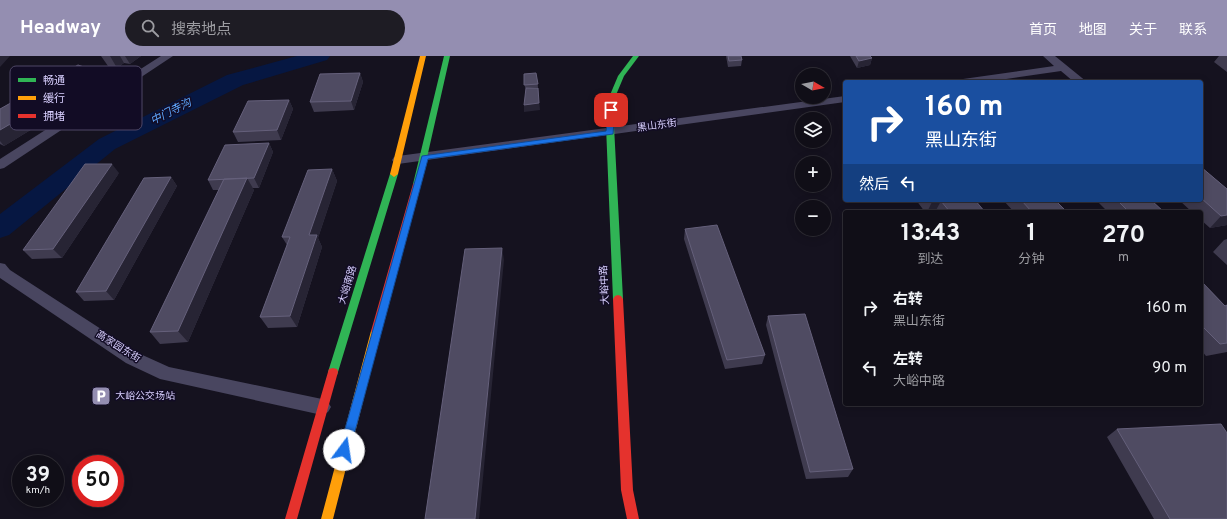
<!DOCTYPE html>
<html lang="zh">
<meta charset="utf-8">
<style>
body{margin:0;font-family:Overpass,"Noto Sans SC",sans-serif;background:#1e1c24;color:#f1f3f6;height:100vh;display:flex;flex-direction:column;font-size:15px;white-space:nowrap}
*{box-sizing:border-box;margin:0}
p{font-size:13px;color:#9c9ca1}
.icon{flex:none;width:22px;height:22px;fill:none;stroke:currentColor;stroke-width:2;stroke-linecap:round;stroke-linejoin:round}
.map{position:relative;flex:1;overflow:hidden}
.sheet{position:absolute;left:843px;top:154px;width:360px;height:196px;display:flex;flex-direction:column;background:#100e17;border-radius:4px;box-shadow:0 2px 10px #0003,0 0 0 1px #302e36}
.sheet>*{flex:none}
.top-card{position:absolute;left:843px;top:24px;width:360px;height:122px;border-radius:4px;box-shadow:0 2px 10px #0003,0 0 0 1px #302e36;background:#1a4fa0;color:#fff;overflow:hidden}
.needle{width:26px;rotate:99deg}
.buttons{position:absolute;left:795px;top:12px;display:grid;gap:8px}
.buttons a{display:grid;place-items:center;width:36px;height:36px;border-radius:50%;background:#100e17;box-shadow:0 2px 10px #0003,0 0 0 1px #302e36;font-size:20px}
.speed{position:absolute;left:12px;top:399px;display:flex;gap:8px;font-size:20px;font-weight:700;text-align:center}
.speed>*{display:grid;place-content:center;width:52px;height:52px;border-radius:50%;background:#100e17;box-shadow:0 2px 10px #0003,0 0 0 1px #302e36;line-height:1}
.speed small{font-size:10px;font-weight:400}
.speed .limit{border:6px solid #d22;background:#fff;color:#111}
.pin{position:absolute;display:grid;place-items:center;width:34px;height:34px;color:#fff;margin:-17px;border-radius:8px;box-shadow:0 2px 6px #0006}
.me{position:absolute;width:44px;margin:-22px;rotate:14deg;stroke-linejoin:round;filter:drop-shadow(0 0 3px #0008)}
.turn{display:flex;align-items:center;gap:14px;height:84px;padding:0 16px;font-size:18px}
.turn .icon{width:52px;height:52px;stroke-width:2.5}
.turn b{display:block;font-size:28px;line-height:34px}
.then{display:flex;align-items:center;height:38px;padding:0 16px;background:#0003;gap:8px;font-size:15px}
.eta{display:flex;justify-content:space-evenly;align-items:center;height:68px;text-align:center}
.eta b{font-size:24px;font-weight:700;line-height:28px}
ul{padding:0;list-style:none}
li{display:flex;align-items:center;gap:12px;height:60px;padding:0 16px}
li div{flex:1}
li b{display:block;font-size:15px}
li em{font-style:normal}
header{display:flex;align-items:center;gap:24px;box-sizing:border-box;height:56px;padding:0 20px;background:#948eb1;color:#fff}
header strong{font-size:19px}
nav{display:flex;gap:22px;margin-inline-start:auto;font-size:14px}
.search{width:280px;height:36px;background:#1e1c24;display:flex;align-items:center;gap:10px;box-sizing:border-box;padding:0 14px;border-radius:22px;color:#9c9ca1;font-size:15px}
.map>svg:first-child{display:block}
.lines{fill:none;stroke-linecap:round;stroke-linejoin:round}
.river{fill:#061742;fill-rule:evenodd}
.street{fill:#494660;fill-rule:evenodd}
.fast{fill:#30b455;fill-rule:evenodd}
.slow{fill:#ff9f0a;fill-rule:evenodd}
.jam{fill:#e5322d;fill-rule:evenodd}
.wall{fill:#3f3b4f}
.shaded-wall{fill:#272434}
.building{fill:#4f4b62;stroke:#65607b}
.route{fill:#1a73e8;stroke:#114b97}
.labels{text-anchor:middle;dominant-baseline:central;stroke-width:3;stroke-linejoin:round;paint-order:stroke}
.street-label{font-size:10px;fill:#d9d0ff;stroke:#120c25}
.poi-label{font-size:10px;fill:#d9d0ff;stroke:#120c25;text-anchor:start}
.water-label{font-size:11px;font-style:italic;fill:#5ea8ff;stroke:#120c25}
.key{fill:#120c25;stroke:#4e4766;stroke-width:1}
.key-label{font-size:11px;fill:#d9d0ff}
</style>
<header>
<strong>Headway</strong>
<div class="search"><svg class="icon" aria-label="search" viewBox="0 0 24 24"><circle cx="10" cy="10" r="6"/><path d="M15 15l6 6"/></svg>搜索地点</div>
<nav><a>首页</a><a>地图</a><a>关于</a><a>联系</a></nav>
</header>
<div class="map">
<svg width="1227" height="463" viewBox="0 0 1227 463">
<rect width="100%" height="100%" fill="#15121f"/>
<g class="lines">
<path class="river" d="M297 0H330L327 4 243 29 115 93 9 179 0 182V158L99 83 227 19Z"/>
<path class="street" d="M161 0H173L4 112 0 113V103Z
M1043 0H1055L1087 26H1074L1061 15 986 26H957L963 23 1054 10Z
M845 40V46L398 108 394 107 392 104 394 101 398 100Z
M0 207 5 208 10 214 138 297 169 311 322 343 328 346 331 351 328 356 322 359 160 323 126 307 0 222Z"/>
<path class="fast" d="M444 0H450L421 128 417 131 413 128Z
M633 0H639L624 20 616 39 614 70 623 243 621 246H615L613 243 606 70 610 39 618 20Z
M394 115 398 118 338 316 337 319 333 320 329 319 328 316 390 118Z"/>
<path class="slow" d="M420 0H426L398 118 394 121 390 118Z
M376 271 379 272 381 275 333 463H321L371 275 373 272Z"/>
<path class="jam" d="M417 125 421 128 381 275 379 278H373L371 275 413 128Z
M618 239 621 240 623 243 633 434 639 463H627L621 434 613 243 615 240Z
M333 312 337 313 338 316 297 463H285L328 316 329 313Z"/>
</g>
<path class="wall" d="M101 0H141L130 8 124 7 117 12 108 10Z
M726 0H741L742 4 741 10 728 11Z
M850 0H870L872 2 870 9 857 12Z
M1219 0H1227V16L1214 6Z
M99 16 107 28 4 90 0 88V53Z
M360 17 363 26 354 54 314 56 310 46Z
M536 17 538 31 525 32 524 18Z
M289 44 293 53 281 84 238 86 233 76Z
M269 87 273 96 259 132H252L254 134 188 286 160 288 150 276 219 134H213L208 124Z
M1201 111 1227 133V169L1210 172 1201 164V156H1192L1179 144H1201Z
M332 113 337 125 318 182 322 191 297 271 268 272 260 261 287 189 282 181Z
M119 117 62 202 32 203 23 194Z
M171 121 177 130 114 244 84 245 76 236Z
M916 144H975L985 156H925Z
M1003 144H1055L1067 156H1014Z
M1096 144H1151L1164 156H1108Z
M685 173 765 299 762 308 725 313 684 183Z
M1227 183V209L1213 196 1224 184Z
M1201 225 1225 250 1227 249V296L1206 300 1201 294Z
M768 260 853 413 848 421 806 423 766 269Z
M1117 373 1227 463H1154L1107 381Z"/>
<path class="shaded-wall" d="M0 0H10L0 11Z
M110 0H120L124 7 117 12Z
M125 0H141L130 8Z
M872 2 870 9 857 12 859 5Z
M99 16 107 28 4 90 0 85V74Z
M360 17 363 26 354 54 351 45Z
M538 32 540 54 524 56V49Z
M289 44 293 53 281 84 277 74Z
M269 87 273 96 259 132 254 122Z
M112 108 119 117 62 202 53 193Z
M332 113 337 125 318 182 322 191 297 271 290 260 309 179Z
M171 121 177 130 114 244 106 235Z
M247 122 254 134 188 286 178 275Z
M941 145 935 156H927L932 146Z
M1227 159V169L1210 172 1221 160Z
M502 192 504 204 479 463H475Z"/>
<path class="building" d="M728 0H741L742 4 729 5Z
M856 0H870L872 2 859 5Z
M78 9 99 16 0 74V53Z
M360 17 351 45 310 46 320 18Z
M536 17 538 28 524 29V18Z
M526 32H538L539 47 524 49Z
M289 44 277 74 233 76 248 45Z
M269 87 254 122 208 124 225 89Z
M85 108H112L53 193 23 194Z
M1201 111 1227 133V159L1221 160 1201 142Z
M332 113 309 179H317L290 260 260 261 290 181H282L308 114Z
M171 121 106 235 76 236 144 122Z
M247 122 178 275 150 276 224 123Z
M931 144H975L985 156H950L941 145 932 146Z
M1021 144H1055L1067 156H1032Z
M1117 144H1151L1164 156H1129Z
M717 169 765 299 727 304 685 173Z
M502 192 475 463H425L465 193Z
M1201 225 1225 250 1227 249V287L1220 288 1201 269Z
M805 258 853 413 810 416 768 260Z
M1221 368 1227 377V463H1170L1117 373Z"/>
<path class="route" d="M609 53 615 54 613 78 428 103 350 394 348 397 344 399 340 397 339 394 422 100 606 75Z"/>
<defs>
<symbol id="parking-square" viewBox="-11 -11 22 22"><rect x="-9" y="-9" width="18" height="18" rx="4" fill="#948eb1" stroke="#120c25"/><path d="M-3.5-5.5H1a3.5 3.5 0 0 1 0 7H-1V5.5H-3.5ZM-1-3.4V-.6H.8a1.4 1.4 0 0 0 0-2.8Z" fill="#fff"/></symbol>
</defs>
<g fill-rule="evenodd">
<use href="#parking-square" x="90" y="329" width="22" height="22"/>
</g>
<g class="labels">
<g class="street-label">
<text transform="translate(657 70) rotate(-8)">黑山东街</text>
<text transform="translate(348 229) rotate(-73)">大峪南路</text>
<text transform="translate(605 229) rotate(-93)">大峪中路</text>
<text transform="translate(118 291) rotate(32)">高家园东街</text>
</g>
<g class="poi-label">
<text x="115" y="340">大峪公交场站</text>
</g>
<g class="water-label">
<text transform="translate(171 56) rotate(-27)">中门寺沟</text>
</g>
</g>
<rect x="10" y="10" width="132" height="64" rx="6" class="key"/>
<rect x="18" y="22" width="18" height="4" fill="#30b455"/>
<rect x="18" y="40" width="18" height="4" fill="#ff9f0a"/>
<rect x="18" y="58" width="18" height="4" fill="#e5322d"/>
<g class="key-label">
<text x="43" y="28">畅通</text>
<text x="43" y="46">缓行</text>
<text x="43" y="64">拥堵</text>
</g>
</svg>
<div class="buttons">
<a><svg class="needle" viewBox="-14 -14 28 28"><path d="M0-13l5 13h-10z" fill="#e53935"/><path d="M0 13l5-13h-10z" fill="#9c9ca1"/></svg></a>
<a><svg class="icon" aria-label="layers" viewBox="0 0 24 24"><path d="M12 4l9 5-9 5-9-5zM3 14l9 5 9-5"/></svg></a>
<a>+</a>
<a>−</a>
</div>
<div class="speed"><div>39<small>km/h</small></div><div class="limit">50</div></div>
<div class="pin" style="left:611px;top:54px;background:#d93025"><svg class="icon" aria-label="arrive" viewBox="0 0 24 24"><path d="M6 21V4h12l-3 4 3 4H6"/></svg></div>
<svg class="me" style="left:344px;top:394px" viewBox="-20 -20 40 40"><circle r="19" fill="#fff"/><path d="M0-13L10 11 0 6-10 11z" fill="#1a73e8"/></svg>
<div class="top-card">
<div class="turn"><svg class="icon" aria-label="right" viewBox="0 0 24 24"><path d="M7 20v-9h11M14 6l5 5-5 5"/></svg><div><b>160 m</b>黑山东街</div></div>
<div class="then">然后<svg class="icon" aria-label="left" viewBox="0 0 24 24"><path d="M17 20v-9H6M10 6l-5 5 5 5"/></svg></div>
</div>
<section class="sheet">
<div class="eta">
<div><b>13:43</b><p>到达</p></div>
<div><b>1</b><p>分钟</p></div>
<div><b>270</b><p>m</p></div>
</div>
<ul>
<li><svg class="icon" aria-label="right" viewBox="0 0 24 24"><path d="M7 20v-9h11M14 6l5 5-5 5"/></svg><div><b>右转</b><p>黑山东街</p></div><em>160 m</em></li>
<li><svg class="icon" aria-label="left" viewBox="0 0 24 24"><path d="M17 20v-9H6M10 6l-5 5 5 5"/></svg><div><b>左转</b><p>大峪中路</p></div><em>90 m</em></li>
</ul>
</section>
</div>
